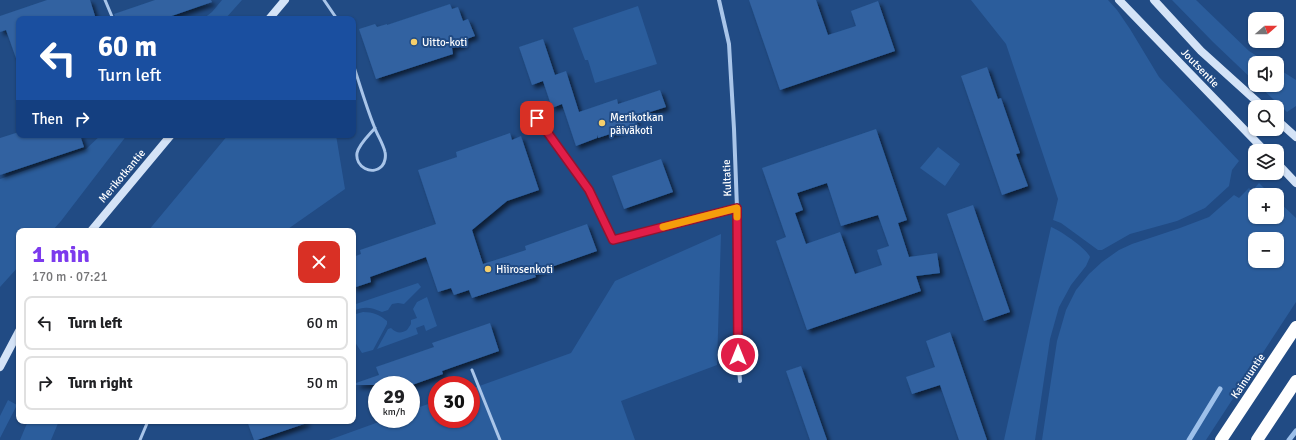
<!DOCTYPE html>
<meta charset="utf-8">
<style>
body{margin:0;font-family:Signika,sans-serif;background:#f6f6f6;color:#202124;height:100vh;display:flex;flex-direction:column;font-size:15px;white-space:nowrap}
*{box-sizing:border-box;margin:0}
p{font-size:13px;color:#757577}
.icon{flex:none;width:22px;height:22px;fill:none;stroke:currentColor;stroke-width:2;stroke-linecap:round;stroke-linejoin:round}
.map{position:relative;flex:1;overflow:hidden}
.panel{position:absolute;left:16px;top:228px;width:340px;height:196px;display:flex;flex-direction:column;background:#fff;border-radius:8px;box-shadow:0 1px 3px #0004}
.panel>*{flex:none}
.top-card{position:absolute;left:16px;top:16px;width:340px;height:122px;border-radius:8px;box-shadow:0 1px 3px #0004;background:#1a4fa0;color:#fff;overflow:hidden}
.needle{width:26px;rotate:70deg}
.buttons{position:absolute;left:1248px;top:12px;display:grid;gap:8px}
.buttons a{display:grid;place-items:center;width:36px;height:36px;border-radius:8px;background:#fff;box-shadow:0 1px 3px #0004;font-size:20px}
.speed{position:absolute;left:368px;top:376px;display:flex;gap:8px;font-size:20px;font-weight:700;text-align:center}
.speed>*{display:grid;place-content:center;width:52px;height:52px;border-radius:50%;background:#fff;box-shadow:0 1px 3px #0004;line-height:1}
.speed small{font-size:10px;font-weight:400}
.speed .limit{border:6px solid #d22;background:#fff;color:#111}
.pin{position:absolute;display:grid;place-items:center;width:34px;height:34px;color:#fff;margin:-17px;border-radius:8px;box-shadow:0 2px 6px #0006}
.me{position:absolute;width:44px;margin:-22px;rotate:0deg;stroke-linejoin:round;filter:drop-shadow(0 0 3px #0008)}
.turn{display:flex;align-items:center;gap:14px;height:84px;padding:0 16px;font-size:18px}
.turn .icon{width:52px;height:52px;stroke-width:2.5}
.turn b{display:block;font-size:28px;line-height:34px}
.then{display:flex;align-items:center;height:38px;padding:0 16px;background:#0003;gap:8px;font-size:15px}
.round{display:grid;place-items:center;flex:none;width:42px;height:42px;border-radius:8px;background:#f6f6f6}
.head{display:flex;align-items:center;justify-content:space-between;height:68px;padding:0 16px}
h1{font-size:24px;font-weight:700;line-height:30px;color:#7c3aed}
ul{padding:0;list-style:none}
li{display:flex;align-items:center;gap:12px;height:54px;margin:0 8px 6px;padding:0 8px;border:2px solid #e0e0e0;border-radius:8px}
li div{flex:1}
li b{display:block;font-size:15px}
li em{font-style:normal}
.map>svg:first-child{display:block}
.green{fill:#2b5d9c;fill-rule:evenodd}
.lines{fill:none;stroke-linecap:round;stroke-linejoin:round}
.stream{stroke:#9dc0ea;stroke-width:5}
.building{fill:#3162a1;fill-rule:evenodd;filter:url(#shadow)}
.lane{stroke:#a9c5e9;stroke-width:3}
.street{stroke:#a9c5e9;stroke-width:4}
.secondary{stroke:#d4e3f7;stroke-width:8}
.highway{stroke:#fff;stroke-width:12}
.route-casing{stroke:#92132f;stroke-width:10}
.route{stroke:#e11d48;stroke-width:7}
.slow{stroke:#f59e0b;stroke-width:7}
.poi-dot{fill:#f5ce6b;stroke:#214b84;stroke-width:1.5}
.labels{text-anchor:middle;dominant-baseline:central;stroke-width:4;stroke-linejoin:round;paint-order:stroke}
.poi-label{font-size:11px;fill:#fff;stroke:#214b84;text-anchor:start}
.street-label{font-size:11px;fill:#fff;stroke:#214b84}
</style>
<div class="map">
<svg width="1296" height="440" viewBox="0 0 1296 440">
<defs>
<filter id="shadow"><feDropShadow dx="3.5" dy="3.5" stdDeviation="2" flood-color="#0009"/></filter>
</defs>
<rect width="100%" height="100%" fill="#214b84"/>
<path class="green" d="M222 0H242L225 19H203L212 12Z
M971 0H1108L1117 10 1130 29 1159 77 1239 161 1232 170 1229 186 1205 208 1177 221 1130 234 1102 250H1098L1061 223 1053 220 1058 199 1006 44Z
M1172 0H1196L1249 51 1268 63H1255V82L1213 42Z
M638 6 657 64 595 83 588 60H585L573 28Z
M1277 68 1296 80V106L1287 112 1258 85H1277Z
M101 135H127L61 221 52 231H19V266L0 287V179L86 149Z
M228 135H336L345 189 285 231H148Z
M938 147 960 164 945 186 920 168Z
M1259 183 1271 195H1255V217H1277V200L1296 218V302L1206 440H1042L1057 341 1066 310 1076 290 1089 274 1102 262 1119 250 1132 244 1180 228 1209 217 1234 195 1239 198 1249 188 1252 191ZM1255 239H1277V261H1255Z
M1051 227C1061 231 1086 248 1090 257L1086 266 1071 285 1059 307 1050 339 1035 440H1004Z
M721 234 717 365 621 401 635 440H329L387 419H411V410L437 401V419H471V389L571 353 615 281Z
M418 283 421 287 404 304 398 303 392 304 388 310 382 312C370 307 365 306 353 311V305Z
M427 297 437 326 426 331 424 325 416 328 418 334 377 349 388 329 391 328C396 333 401 334 407 330L411 324V320L417 318 413 309 417 302Z
M363 312C373 312 380 315 387 321V324L373 350 362 353 353 339V316L356 314Z
M8 400 17 405 0 438V416Z
M28 421H59L51 440H20Z"/>
<g class="lines">
<path class="stream" d="M1189 440 1220 389
M1289 440 1296 431"/>
</g>
<path class="building" d="M47 0H90L96 19H19V61H17L6 30 0 32V16Z
M155 0H211L212 2 163 19H116L114 14Z
M749 0H816L828 35 856 26 851 11 878 1 895 51 780 90Z
M450 4 452 9 458 7 463 21 468 19 475 36 464 40 465 44 452 48 453 54 376 79 359 29 375 24 377 27 387 24V25Z
M543 39 555 75 566 71 579 112 617 99 618 104 660 90 666 107 634 117 637 125 598 138 597 135V138L576 146 562 104 552 108 543 81 532 85 519 47Z
M987 67 998 99 1001 98 1020 153 1016 154 1028 186 1002 195 961 76Z
M876 129 907 220 898 223 909 257 937 253 940 273 916 276 921 291 807 330 776 241 786 237 762 168ZM827 183 841 226 878 215 889 246 877 250 882 265 855 274 840 232 806 244 795 213 803 210 797 193Z
M19 132V135H80L84 147 0 175V138Z
M510 133 512 140 521 136 539 190 507 201 472 230 483 264 526 250 525 246 587 224 597 251 534 273 536 277 472 298 469 290 454 295 451 288 438 292 426 257 370 277 371 282 353 288V257L361 254 360 250 436 224 418 170 457 157 456 152Z
M661 159 673 192 624 209 612 176Z
M973 205 1010 312 984 321 947 214Z
M490 323 499 351 442 371 443 374 412 385H356V383L379 375 376 367 434 347 432 343Z
M950 332 987 440H959L940 385 912 394 906 377 935 367 926 341Z
M801 366 827 440H810L786 371Z
M247 421H306L307 423 257 440H254Z"/>
<g class="lines">
<path class="lane" d="M105 0 113 19
M324 0 337 19
M353 64C360 85 366 106 374 126 377 135 383 143 385 152 386 156 385 163 382 166 372 176 355 167 357 153 359 144 369 135 375 128
M537 118 589 190 613 240 737 208
M472 370 500 440
M140 440 148 421"/>
<path class="street" d="M719 0 729 44 734 129 737 208 738 355 740 381"/>
<path class="secondary" d="M1119 0 1265 151
M1154 0 1201 51 1263 107
M269 19 285 0
M1277 120 1296 137
M1277 163 1296 183
M91 231 171 135
M0 367 19 331"/>
<path class="highway" d="M1221 440 1296 327
M1257 440 1296 381"/>
</g>
<g class="lines">
<defs>
<path id="route" d="M537 118 589 190 613 240 737 208 738 355"/>
</defs>
<use href="#route" class="route-casing"/>
<use href="#route" class="route"/>
<path class="slow" d="M663 227 737 208V217"/>
</g>
<g class="poi-dot">
<circle cx="414" cy="42" r="4"/>
<circle cx="602" cy="123" r="4"/>
<circle cx="488" cy="269" r="4"/>
</g>
<g class="labels">
<g class="poi-label">
<text x="422" y="42">Uitto-koti</text>
<text x="610" y="117">Merikotkan<tspan x="610" dy="13">päiväkoti</tspan></text>
<text x="496" y="269">Hiirosenkoti</text>
</g>
<g class="street-label">
<text transform="translate(1200 68) rotate(46)">Joutsentie</text>
<text transform="translate(122 176) rotate(-50)">Merikotkantie</text>
<text transform="translate(727 178) rotate(-92)">Kultatie</text>
<text transform="translate(1248 376) rotate(-56)">Kainuuntie</text>
</g>
</g>
</svg>
<div class="buttons">
<a><svg class="needle" viewBox="-14 -14 28 28"><path d="M0-13l5 13h-10z" fill="#e53935"/><path d="M0 13l5-13h-10z" fill="#757577"/></svg></a>
<a><svg class="icon" aria-label="sound" viewBox="0 0 24 24"><path d="M4 9h4l5-4v14l-5-4H4zM17 9q2 3 0 6"/></svg></a>
<a><svg class="icon" aria-label="search" viewBox="0 0 24 24"><circle cx="10" cy="10" r="6"/><path d="M15 15l6 6"/></svg></a>
<a><svg class="icon" aria-label="layers" viewBox="0 0 24 24"><path d="M12 4l9 5-9 5-9-5zM3 14l9 5 9-5"/></svg></a>
<a>+</a>
<a>−</a>
</div>
<div class="speed"><div>29<small>km/h</small></div><div class="limit">30</div></div>
<div class="pin" style="left:537px;top:118px;background:#d93025"><svg class="icon" aria-label="arrive" viewBox="0 0 24 24"><path d="M6 21V4h12l-3 4 3 4H6"/></svg></div>
<svg class="me" style="left:738px;top:355px" viewBox="-20 -20 40 40"><circle r="17" fill="#e11d48" stroke="#fff" stroke-width="3"/><path d="M0-11L8 9 0 5-8 9z" fill="#fff"/></svg>
<div class="top-card">
<div class="turn"><svg class="icon" aria-label="left" viewBox="0 0 24 24"><path d="M17 20v-9H6M10 6l-5 5 5 5"/></svg><div><b>60 m</b>Turn left</div></div>
<div class="then">Then<svg class="icon" aria-label="right" viewBox="0 0 24 24"><path d="M7 20v-9h11M14 6l5 5-5 5"/></svg></div>
</div>
<section class="panel">
<div class="head"><div><h1>1 min</h1><p>170 m · 07:21</p></div><a class="round" style="background:#d93025;color:#fff"><svg class="icon" aria-label="close" viewBox="0 0 24 24"><path d="M6 6l12 12M18 6L6 18"/></svg></a></div>
<ul>
<li><svg class="icon" aria-label="left" viewBox="0 0 24 24"><path d="M17 20v-9H6M10 6l-5 5 5 5"/></svg><div><b>Turn left</b></div><em>60 m</em></li>
<li><svg class="icon" aria-label="right" viewBox="0 0 24 24"><path d="M7 20v-9h11M14 6l5 5-5 5"/></svg><div><b>Turn right</b></div><em>50 m</em></li>
</ul>
</section>
</div>
